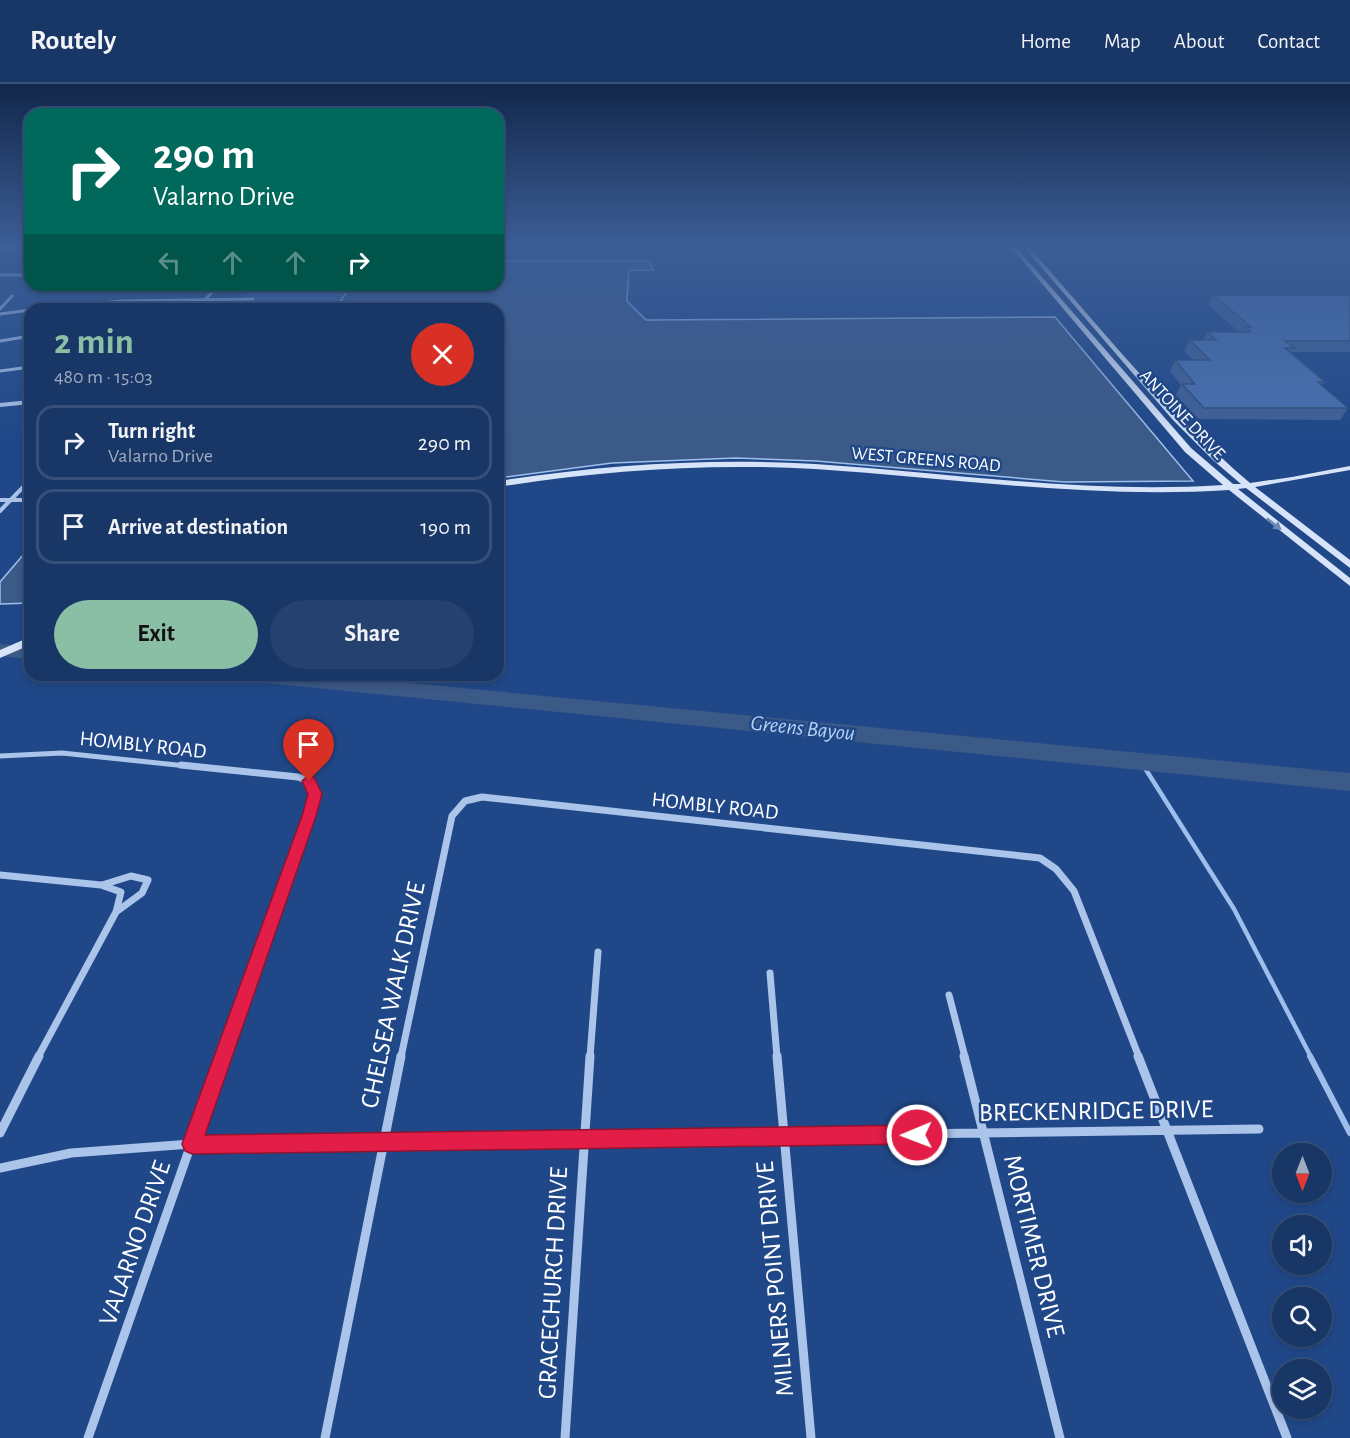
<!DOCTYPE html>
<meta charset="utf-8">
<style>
body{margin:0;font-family:"Alegreya Sans",sans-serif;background:#25416f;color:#f1f3f6;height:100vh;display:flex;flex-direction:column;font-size:22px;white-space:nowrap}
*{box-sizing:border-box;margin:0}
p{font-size:20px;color:#9fabbf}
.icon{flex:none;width:33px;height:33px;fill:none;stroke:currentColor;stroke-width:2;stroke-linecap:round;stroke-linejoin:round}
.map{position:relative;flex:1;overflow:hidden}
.panel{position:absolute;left:24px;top:219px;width:480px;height:378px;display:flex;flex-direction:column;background:#183666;border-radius:18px;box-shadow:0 3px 9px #0003,0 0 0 2px #36507a}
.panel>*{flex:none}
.top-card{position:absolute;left:24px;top:24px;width:480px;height:183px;border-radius:18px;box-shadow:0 3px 9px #0003,0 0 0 2px #36507a;background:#00695c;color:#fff;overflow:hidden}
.needle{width:39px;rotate:180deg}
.fabs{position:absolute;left:1272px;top:1059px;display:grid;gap:12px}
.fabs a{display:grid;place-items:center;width:60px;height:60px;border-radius:50%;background:#183666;box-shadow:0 3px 9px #0003,0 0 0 2px #36507a;font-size:30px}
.pin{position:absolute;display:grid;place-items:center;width:51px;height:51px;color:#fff;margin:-62px -26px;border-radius:50% 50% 50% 0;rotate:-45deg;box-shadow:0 0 6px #0007}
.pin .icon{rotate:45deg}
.me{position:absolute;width:66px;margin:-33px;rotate:269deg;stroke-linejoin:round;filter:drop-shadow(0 0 4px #0008)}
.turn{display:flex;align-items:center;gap:21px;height:126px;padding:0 30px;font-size:27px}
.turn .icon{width:78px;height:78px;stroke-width:2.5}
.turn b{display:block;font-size:42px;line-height:51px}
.lanes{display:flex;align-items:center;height:57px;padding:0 30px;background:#0003;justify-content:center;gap:30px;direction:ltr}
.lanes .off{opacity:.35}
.round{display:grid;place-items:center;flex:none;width:63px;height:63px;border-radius:32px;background:#25416f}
.summary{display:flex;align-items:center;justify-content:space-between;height:102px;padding:0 30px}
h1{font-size:36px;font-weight:700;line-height:45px;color:#8abfa5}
.button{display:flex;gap:12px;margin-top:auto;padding:12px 30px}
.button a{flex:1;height:69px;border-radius:36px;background:#8abfa5;color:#111;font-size:24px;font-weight:700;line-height:69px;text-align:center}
.button a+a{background:#25416f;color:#f1f3f6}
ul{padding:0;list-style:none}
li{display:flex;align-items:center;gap:18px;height:75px;margin:0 12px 9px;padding:0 18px;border:3px solid #36507a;border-radius:18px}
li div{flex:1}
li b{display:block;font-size:22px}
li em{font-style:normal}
header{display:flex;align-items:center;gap:36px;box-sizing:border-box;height:84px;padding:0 30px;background:#183666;border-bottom:2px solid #36507a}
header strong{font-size:28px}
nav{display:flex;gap:33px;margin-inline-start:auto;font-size:21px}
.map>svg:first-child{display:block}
.green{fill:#3461a5}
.water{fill:#3c5a88;stroke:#9ebfec;stroke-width:1.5}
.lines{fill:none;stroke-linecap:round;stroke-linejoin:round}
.stream-far2{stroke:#9ebfec;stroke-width:3}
.stream-far1{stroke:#9ebfec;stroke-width:4.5}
.stream{stroke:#9ebfec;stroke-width:6}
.river{fill:#3c5a88;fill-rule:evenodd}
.street-far4{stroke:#abc4ea;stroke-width:3}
.street-far3{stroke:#abc4ea;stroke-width:4}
.street-far2{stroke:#abc4ea;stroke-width:5}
.street-far1{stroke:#abc4ea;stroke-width:7}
.street{stroke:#abc4ea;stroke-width:9}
.secondary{fill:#d6e3f8;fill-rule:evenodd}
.wall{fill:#3f6197}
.building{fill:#4971b0;stroke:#334f7b;stroke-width:1.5}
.oneway{fill:#6986b5}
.route{fill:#e11d48;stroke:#92132f;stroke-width:1.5}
.labels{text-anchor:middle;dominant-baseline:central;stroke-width:5;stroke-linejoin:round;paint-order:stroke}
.far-street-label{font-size:18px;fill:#fff;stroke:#204888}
.street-label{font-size:21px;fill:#fff;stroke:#204888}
.water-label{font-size:22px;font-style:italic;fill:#b6cff2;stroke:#204888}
.near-street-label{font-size:26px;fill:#fff;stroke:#204888}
</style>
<header>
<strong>Routely</strong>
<nav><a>Home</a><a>Map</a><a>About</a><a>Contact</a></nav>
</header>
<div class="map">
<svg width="1350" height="1354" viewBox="0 0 1350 1354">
<rect width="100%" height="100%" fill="#204888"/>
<path class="green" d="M255 201H351L340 218H240Z"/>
<path class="water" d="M498 177H649L653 186H629L627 217 646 236 1055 233 1193 397 1064 398 816 377 735 374 612 379 498 394V225H234L240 218H340L351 201H498Z
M30 463V519L0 520V498Z"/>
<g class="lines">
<path class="stream-far2" d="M1140 677 1144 683"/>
<path class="stream-far1" d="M1143 681 1234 825 1311 973"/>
<path class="stream" d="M1310 972 1350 1049"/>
<path class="river" d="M0 560 30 563V575L0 572Z
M246 591H326L1350 689V707L256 598 249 596Z"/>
<path class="street-far4" d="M0 191H30
M0 225 12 212
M36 225 122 217 253 215
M196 225 219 201
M0 230 30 226
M0 257 30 252
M0 287 30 283"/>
<path class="street-far3" d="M0 321 30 318
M0 416H30
M0 427 30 396"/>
<path class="street-far2" d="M0 672 62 669 196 683"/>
<path class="street-far1" d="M181 681 298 693 309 697 315 709 222 973
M0 791 101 801 121 808 116 828 38 973
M102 801 131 792 148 796 142 809 116 828
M770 889 777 973
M949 911 965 973
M401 973 452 732 465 717 482 713 1040 774 1056 785 1074 807 1139 973
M590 973 598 868"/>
<path class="street" d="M777 972 811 1354
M964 972 1060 1354
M1138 972 1287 1354
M0 1049 39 972
M0 1084 71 1069 191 1060 1259 1045
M88 1354 222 972
M325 1354 401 972
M565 1354 590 972"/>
<path class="secondary" d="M0 162H30V165H0Z
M1010 162H1015L1191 364 1233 400H1241L1214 377 1173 336 1023 162H1028C1100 243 1168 329 1250 399L1292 393 1350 382V386L1255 403 1350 476V484L1246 404 1238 405 1350 494V502L1229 406C1090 415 954 394 815 385 709 379 603 386 498 403V397C603 381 709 374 815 380 952 389 1086 410 1223 401L1185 368Z
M30 553V561L0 574V566Z"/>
</g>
<path class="wall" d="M1213 211H1350V268H1293L1291 270 1325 298 1322 302 1348 324 1340 336 1198 335 1176 311 1181 301 1170 287 1175 276H1193L1184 267 1190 256H1203L1207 248H1239L1208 221Z"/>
<path class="building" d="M1213 211H1350V257H1285L1295 264H1285L1325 298H1318L1348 324H1204L1182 300H1195L1175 276H1210L1190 256H1216L1207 248H1251L1245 243H1251Z"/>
<defs><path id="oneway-solid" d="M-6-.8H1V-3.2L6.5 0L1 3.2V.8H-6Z" transform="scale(1.5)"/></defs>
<use class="oneway" href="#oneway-solid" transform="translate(1274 440) rotate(38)"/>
<linearGradient id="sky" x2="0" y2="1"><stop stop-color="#12284b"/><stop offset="0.46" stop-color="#3c5e96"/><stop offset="1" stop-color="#3c5e96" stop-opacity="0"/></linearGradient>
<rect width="1350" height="352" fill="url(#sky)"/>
<path class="route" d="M309 691 314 693 322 710 316 732 205 1051 917 1041 924 1044 926 1051 924 1057 917 1060 192 1070 185 1067 182 1060 302 732 308 710 302 697Z"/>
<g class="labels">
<g class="far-street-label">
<text transform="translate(1182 331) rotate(47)">ANTOINE DRIVE</text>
<text transform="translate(926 376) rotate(5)">WEST GREENS ROAD</text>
</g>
<g class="street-label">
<text transform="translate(143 661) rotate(6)">HOMBLY ROAD</text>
<text transform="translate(715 722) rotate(6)">HOMBLY ROAD</text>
</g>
<g class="water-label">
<text transform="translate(803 644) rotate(6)">Greens Bayou</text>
</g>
<g class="near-street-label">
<text transform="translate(393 911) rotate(-78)">CHELSEA WALK DRIVE</text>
<text transform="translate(1096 1027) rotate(-1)">BRECKENRIDGE DRIVE</text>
<text transform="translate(135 1159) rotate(-71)">VALARNO DRIVE</text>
<text transform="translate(1034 1162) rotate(76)">MORTIMER DRIVE</text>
<text transform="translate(775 1195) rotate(-95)">MILNERS POINT DRIVE</text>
<text transform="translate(553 1199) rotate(-87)">GRACECHURCH DRIVE</text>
</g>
</g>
</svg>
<div class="fabs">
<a><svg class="needle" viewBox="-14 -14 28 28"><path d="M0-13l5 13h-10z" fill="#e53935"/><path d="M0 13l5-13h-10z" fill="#9fabbf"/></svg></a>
<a><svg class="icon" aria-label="sound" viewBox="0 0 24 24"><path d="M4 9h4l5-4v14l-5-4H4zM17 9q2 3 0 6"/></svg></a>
<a><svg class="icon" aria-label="search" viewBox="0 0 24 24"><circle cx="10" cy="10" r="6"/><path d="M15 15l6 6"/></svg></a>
<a><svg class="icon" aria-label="layers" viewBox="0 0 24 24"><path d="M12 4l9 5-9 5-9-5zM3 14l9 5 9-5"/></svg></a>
</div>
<div class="pin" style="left:309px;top:697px;background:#d93025"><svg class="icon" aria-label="arrive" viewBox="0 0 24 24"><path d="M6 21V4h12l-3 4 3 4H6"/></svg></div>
<svg class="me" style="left:917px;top:1051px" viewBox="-20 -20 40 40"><circle r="17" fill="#e11d48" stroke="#fff" stroke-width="3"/><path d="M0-11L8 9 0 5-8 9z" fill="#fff"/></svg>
<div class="top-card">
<div class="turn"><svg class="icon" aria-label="right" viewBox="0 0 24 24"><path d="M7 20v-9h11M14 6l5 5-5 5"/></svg><div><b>290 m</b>Valarno Drive</div></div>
<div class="lanes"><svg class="icon off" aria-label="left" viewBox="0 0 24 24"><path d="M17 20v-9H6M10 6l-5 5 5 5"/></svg><svg class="icon off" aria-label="ahead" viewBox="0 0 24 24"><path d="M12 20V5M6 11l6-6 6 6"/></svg><svg class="icon off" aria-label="ahead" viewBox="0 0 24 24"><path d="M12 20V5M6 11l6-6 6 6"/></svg><svg class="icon" aria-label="right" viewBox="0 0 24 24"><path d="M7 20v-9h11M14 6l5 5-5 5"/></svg></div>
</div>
<section class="panel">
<div class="summary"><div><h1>2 min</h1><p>480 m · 15:03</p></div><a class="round" style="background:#d93025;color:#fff"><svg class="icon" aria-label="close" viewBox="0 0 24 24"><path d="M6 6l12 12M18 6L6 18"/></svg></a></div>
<ul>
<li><svg class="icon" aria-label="right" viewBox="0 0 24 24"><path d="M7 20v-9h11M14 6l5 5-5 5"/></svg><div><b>Turn right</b><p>Valarno Drive</p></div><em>290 m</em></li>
<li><svg class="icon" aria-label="arrive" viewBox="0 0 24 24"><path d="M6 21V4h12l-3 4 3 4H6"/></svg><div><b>Arrive at destination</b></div><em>190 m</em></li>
</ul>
<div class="button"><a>Exit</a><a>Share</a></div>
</section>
</div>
